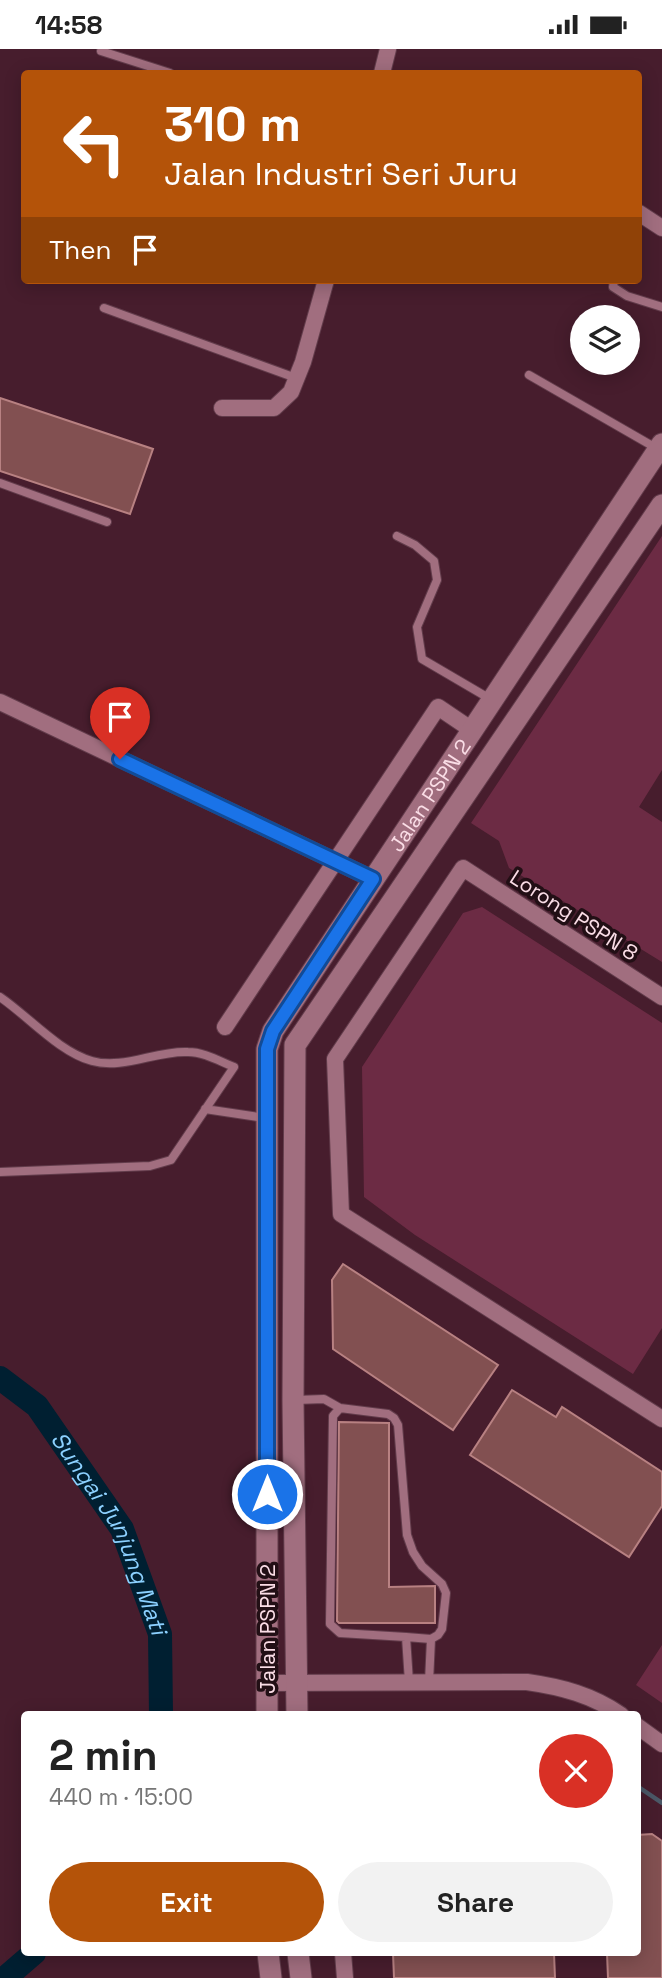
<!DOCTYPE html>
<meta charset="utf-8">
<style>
body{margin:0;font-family:"Space Grotesk",sans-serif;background:#f2f2f2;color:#222;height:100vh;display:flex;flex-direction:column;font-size:26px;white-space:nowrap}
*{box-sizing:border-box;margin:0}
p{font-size:23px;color:#767676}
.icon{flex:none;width:38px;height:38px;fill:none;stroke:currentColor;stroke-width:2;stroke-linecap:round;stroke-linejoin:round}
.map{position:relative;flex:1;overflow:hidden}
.details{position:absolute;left:21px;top:1662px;width:620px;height:245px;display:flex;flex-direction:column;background:#fff;border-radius:7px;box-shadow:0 4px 18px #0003}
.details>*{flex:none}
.banner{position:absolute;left:21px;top:21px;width:621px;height:214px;border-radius:7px;box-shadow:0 4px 18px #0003;background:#b45309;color:#fff;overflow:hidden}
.controls{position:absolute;left:570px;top:256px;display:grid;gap:14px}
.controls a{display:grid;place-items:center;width:70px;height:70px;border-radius:50%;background:#fff;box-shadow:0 4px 18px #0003;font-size:35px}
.pin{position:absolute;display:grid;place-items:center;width:60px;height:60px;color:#fff;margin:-72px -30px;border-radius:50% 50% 50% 0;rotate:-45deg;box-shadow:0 0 7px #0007}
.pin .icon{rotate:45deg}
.me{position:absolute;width:77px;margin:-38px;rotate:0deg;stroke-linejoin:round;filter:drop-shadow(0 0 5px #0008)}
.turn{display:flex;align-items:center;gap:24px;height:147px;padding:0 28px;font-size:32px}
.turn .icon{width:91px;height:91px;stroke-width:2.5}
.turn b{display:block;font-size:49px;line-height:60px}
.then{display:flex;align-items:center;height:66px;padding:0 28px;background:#0003;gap:14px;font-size:26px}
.round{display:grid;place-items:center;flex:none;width:74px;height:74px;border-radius:37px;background:#f2f2f2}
.overview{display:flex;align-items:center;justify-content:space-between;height:119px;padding:0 28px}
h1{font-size:42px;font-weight:700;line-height:52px}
.action{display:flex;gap:14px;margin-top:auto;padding:14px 28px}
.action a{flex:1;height:80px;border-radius:42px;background:#b45309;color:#fff;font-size:28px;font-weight:700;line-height:80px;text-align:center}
.action a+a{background:#f2f2f2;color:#222}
.status{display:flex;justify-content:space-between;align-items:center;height:49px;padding:0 35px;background:#fff;direction:ltr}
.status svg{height:19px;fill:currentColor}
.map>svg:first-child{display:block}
.green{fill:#6c2b44}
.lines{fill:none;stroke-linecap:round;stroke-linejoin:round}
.stream{stroke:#4b5867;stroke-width:4.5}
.river{stroke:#001f31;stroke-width:24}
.building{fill:#825051;stroke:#b88182;stroke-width:2}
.service-casing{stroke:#623c4b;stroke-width:10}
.minor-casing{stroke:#623c4b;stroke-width:18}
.tertiary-casing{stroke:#623c4b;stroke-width:23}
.service{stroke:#a16e7f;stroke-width:8}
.minor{stroke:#a16e7f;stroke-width:16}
.tertiary{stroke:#a16e7f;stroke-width:21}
.route-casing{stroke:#114b97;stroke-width:18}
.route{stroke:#1a73e8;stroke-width:12}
.labels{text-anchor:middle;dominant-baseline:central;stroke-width:7;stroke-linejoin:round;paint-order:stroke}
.street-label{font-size:21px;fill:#fadde6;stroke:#220f15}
.water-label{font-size:23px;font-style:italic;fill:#8cd1ff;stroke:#220f15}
</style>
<div class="status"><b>14:58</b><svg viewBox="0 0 49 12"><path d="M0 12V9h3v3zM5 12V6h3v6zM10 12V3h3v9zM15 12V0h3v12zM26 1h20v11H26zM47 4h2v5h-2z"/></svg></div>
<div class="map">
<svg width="662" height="1929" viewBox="0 0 662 1929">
<rect width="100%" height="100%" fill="#471d2d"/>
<path class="green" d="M662 487V721L639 758 662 773V913L509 819 499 792 471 774Z
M482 858 662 974V1279L633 1325 415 1186 364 1148 362 1018 463 864Z
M662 1596V1654L636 1636Z"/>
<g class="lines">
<path class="stream" d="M637 1737 662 1754"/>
<g class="river">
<path id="s1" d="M0 1329 37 1357 122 1480 160 1585 161 1666"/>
<path d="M5 1929 34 1904"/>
</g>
</g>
<path class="building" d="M0 349 153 400 130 465 0 422Z
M343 1215 498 1316 453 1381 333 1300 332 1231Z
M512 1341 556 1368 562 1358 662 1423V1457L629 1508 470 1406Z
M339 1373 389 1374V1538L435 1537V1574H339L337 1572Z
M652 1785 662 1792V1929H608L607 1904H637V1786Z
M393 1904H554L555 1929H394Z"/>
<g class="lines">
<defs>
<path id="service" d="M101 2 170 24
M614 231 613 238 627 247 662 258
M104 259 296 329
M529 326 656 399
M0 434 107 473
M397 487 415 496 434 512 437 531 417 578 422 610 492 651
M0 948C28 967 59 1003 92 1012 123 1021 157 1001 188 1003 204 1003 219 1012 234 1018L171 1111 150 1117 0 1123
M205 1060 265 1069
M296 1351 324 1350 340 1359
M406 1588 431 1590
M409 1633 406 1588 340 1584 330 1575 333 1367 340 1359 388 1365 394 1369 398 1376 407 1486 413 1503 422 1517 442 1535 446 1544 442 1580 438 1586 431 1590 429 1633"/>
<path id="minor" d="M382 24 388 0
M639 164 662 179
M222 359H274L291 343 303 313 326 231
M0 653 373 830
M662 948 463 819 335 1010 341 1165 662 1370
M225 978 438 658 472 681
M267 1634 527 1633C562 1638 592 1646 621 1666
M637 1677 662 1695
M343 1904 345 1929"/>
<g id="tertiary">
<path id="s2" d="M267 1666V1000L273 982 662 395"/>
<path d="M297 1666 293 1351 295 996 662 456"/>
<path d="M268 1904 271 1929"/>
<path d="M298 1904 301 1929"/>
</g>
</defs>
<use href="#service" class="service-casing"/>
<use href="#minor" class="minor-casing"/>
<use href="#tertiary" class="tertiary-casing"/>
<use href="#service" class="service"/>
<use href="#minor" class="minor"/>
<use href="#tertiary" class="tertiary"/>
</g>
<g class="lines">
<defs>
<path id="route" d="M120 710 373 830 273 982 267 1000V1445"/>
</defs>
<use href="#route" class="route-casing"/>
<use href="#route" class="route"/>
</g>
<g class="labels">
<g class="street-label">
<text stroke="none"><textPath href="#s2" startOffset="968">Jalan PSPN 2</textPath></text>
<text transform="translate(574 866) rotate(33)">Lorong PSPN 8</text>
<text transform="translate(267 1580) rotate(-90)">Jalan PSPN 2</text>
</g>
<g class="water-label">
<text stroke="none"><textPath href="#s1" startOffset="194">Sungai Junjung Mati</textPath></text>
</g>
</g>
</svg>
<div class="controls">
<a><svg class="icon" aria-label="layers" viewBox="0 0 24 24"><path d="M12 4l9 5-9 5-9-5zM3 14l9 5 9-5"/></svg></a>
</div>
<div class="pin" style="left:120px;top:710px;background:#d93025"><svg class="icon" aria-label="arrive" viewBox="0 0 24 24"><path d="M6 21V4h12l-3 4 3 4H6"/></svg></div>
<svg class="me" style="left:267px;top:1445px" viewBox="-20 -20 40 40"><circle r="17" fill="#1a73e8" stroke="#fff" stroke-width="3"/><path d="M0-11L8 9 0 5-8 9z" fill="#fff"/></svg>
<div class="banner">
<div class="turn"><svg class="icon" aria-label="left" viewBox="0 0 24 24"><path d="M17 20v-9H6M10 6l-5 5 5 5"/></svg><div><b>310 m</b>Jalan Industri Seri Juru</div></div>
<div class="then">Then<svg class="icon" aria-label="arrive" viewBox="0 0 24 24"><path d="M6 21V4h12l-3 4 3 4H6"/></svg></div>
</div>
<section class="details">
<div class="overview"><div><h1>2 min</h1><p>440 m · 15:00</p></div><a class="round" style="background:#d93025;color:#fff"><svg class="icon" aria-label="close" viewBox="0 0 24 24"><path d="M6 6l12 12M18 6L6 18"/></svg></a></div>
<div class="action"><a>Exit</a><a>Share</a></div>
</section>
</div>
